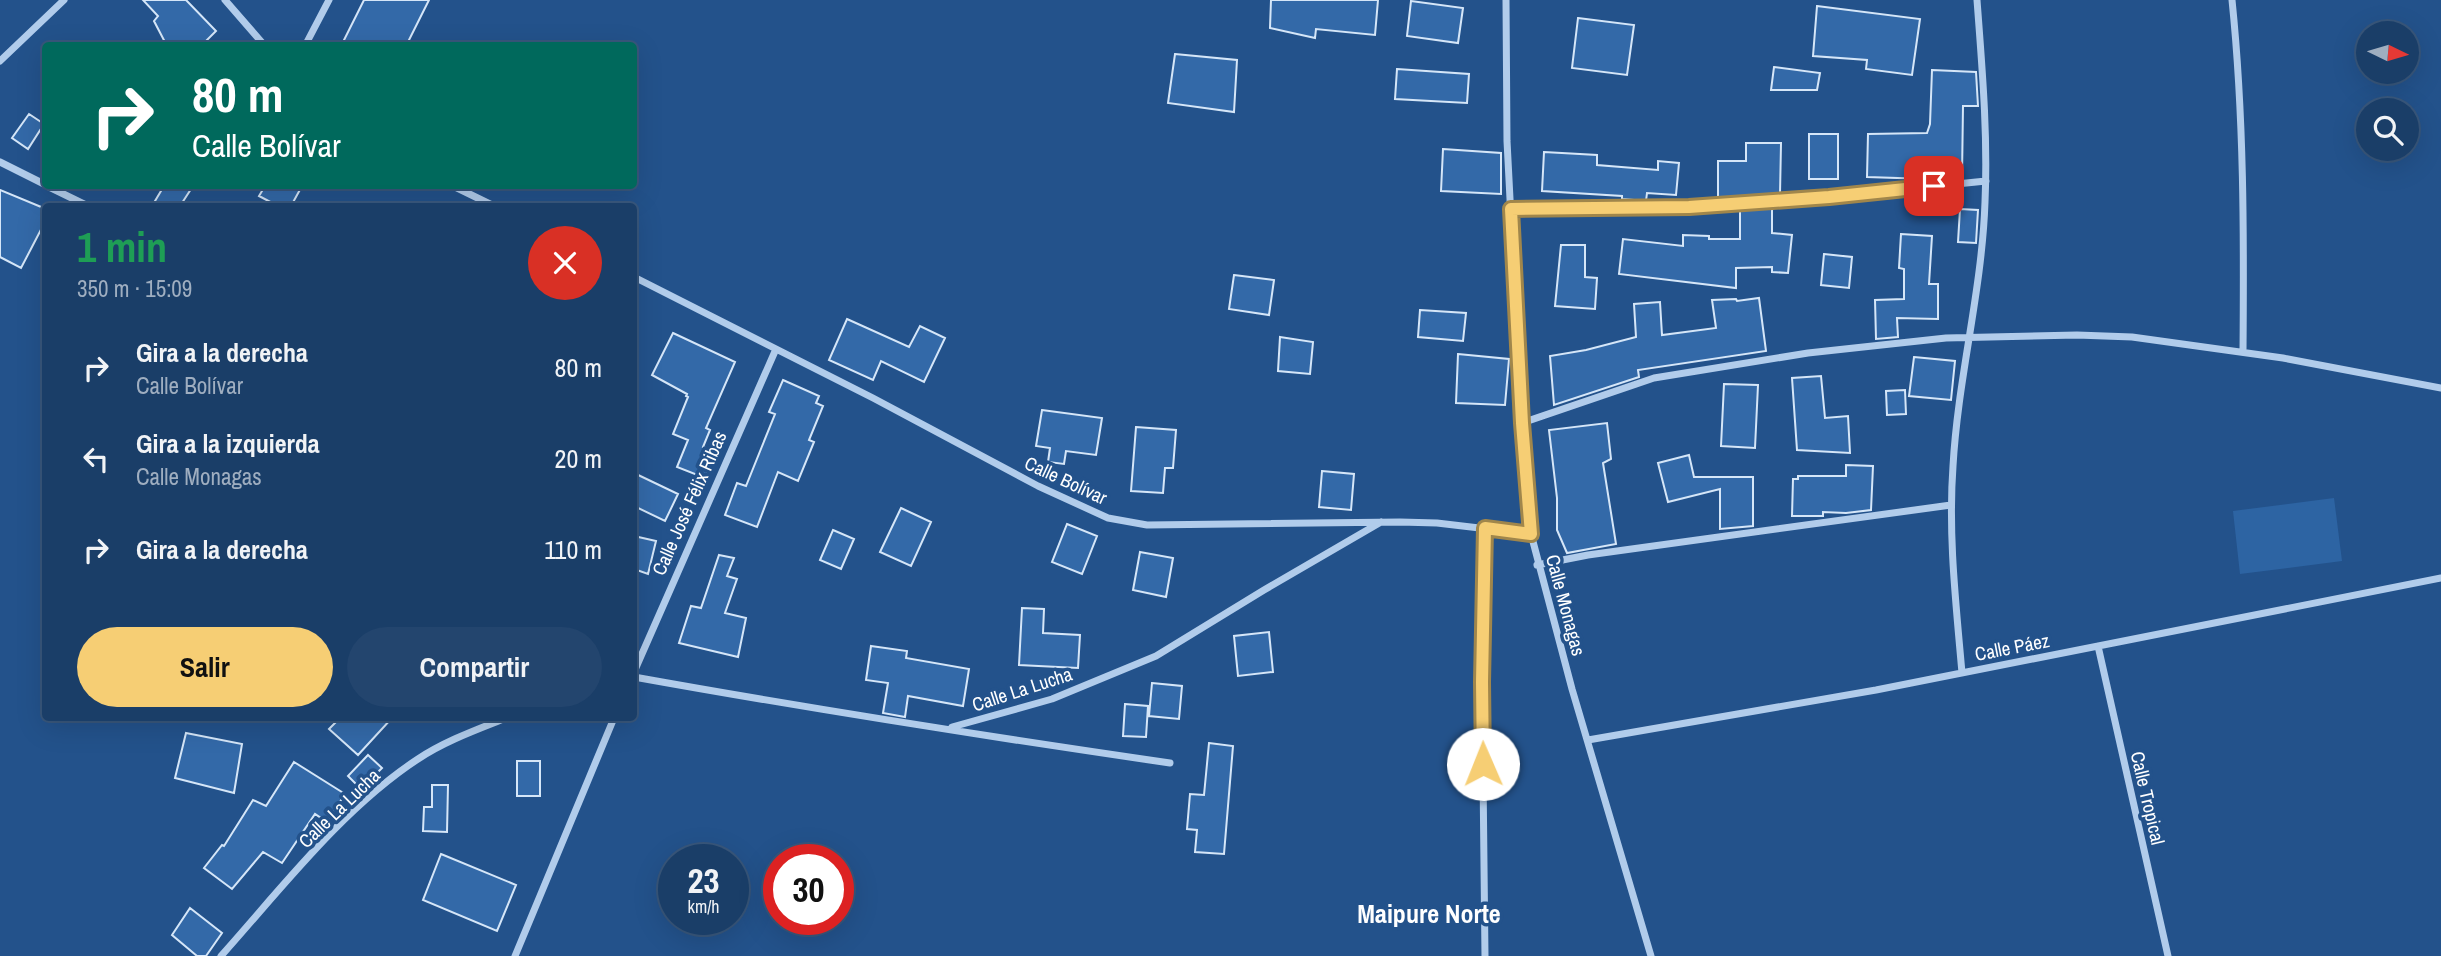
<!DOCTYPE html>
<html lang="es">
<meta charset="utf-8">
<style>
body{margin:0;font-family:"Archivo Narrow",sans-serif;background:#23456e;color:#f1f3f6;height:100vh;display:flex;flex-direction:column;font-size:26px;white-space:nowrap}
*{box-sizing:border-box;margin:0}
p{font-size:23px;color:#9faec0}
.icon{flex:none;width:38px;height:38px;fill:none;stroke:currentColor;stroke-width:2;stroke-linecap:round;stroke-linejoin:round}
.map{position:relative;flex:1;overflow:hidden}
.drawer{position:absolute;left:42px;top:203px;width:595px;height:518px;display:flex;flex-direction:column;background:#1a3e68;border-radius:7px;box-shadow:0 7px 28px #0002,0 0 0 2px #38577c}
.drawer>*{flex:none}
.top-card{position:absolute;left:42px;top:42px;width:595px;height:147px;border-radius:7px;box-shadow:0 7px 28px #0002,0 0 0 2px #38577c;background:#00695c;color:#fff;overflow:hidden}
.needle{width:46px;rotate:95deg}
.fabs{position:absolute;left:2356px;top:21px;display:grid;gap:14px}
.fabs a{display:grid;place-items:center;width:63px;height:63px;border-radius:50%;background:#1a3e68;box-shadow:0 7px 28px #0002,0 0 0 2px #38577c;font-size:35px}
.speed{position:absolute;left:658px;top:844px;display:flex;gap:14px;font-size:35px;font-weight:700;text-align:center}
.speed>*{display:grid;place-content:center;width:91px;height:91px;border-radius:50%;background:#1a3e68;box-shadow:0 7px 28px #0002,0 0 0 2px #38577c;line-height:1}
.speed small{font-size:18px;font-weight:400}
.speed .limit{border:10px solid #d22;background:#fff;color:#111}
.pin{position:absolute;display:grid;place-items:center;width:60px;height:60px;color:#fff;margin:-30px;border-radius:14px;box-shadow:0 4px 10px #0006}
.me{position:absolute;width:77px;margin:-38px;rotate:359deg;stroke-linejoin:round;filter:drop-shadow(0 0 5px #0008)}
.turn{display:flex;align-items:center;gap:24px;height:147px;padding:0 35px;font-size:32px}
.turn .icon{width:91px;height:91px;stroke-width:2.5}
.turn b{display:block;font-size:49px;line-height:60px}
.round{display:grid;place-items:center;flex:none;width:74px;height:74px;border-radius:37px;background:#23456e}
.headline{display:flex;align-items:center;justify-content:space-between;height:119px;padding:0 35px}
h1{font-size:42px;font-weight:700;line-height:52px;color:#1e9e55}
.button{display:flex;gap:14px;margin-top:auto;padding:14px 35px}
.button a{flex:1;height:80px;border-radius:42px;background:#f6ce74;color:#111;font-size:28px;font-weight:700;line-height:80px;text-align:center}
.button a+a{background:#23456e;color:#f1f3f6}
ul{padding:0;list-style:none}
li{display:flex;align-items:center;gap:21px;height:91px;padding:0 35px}
li div{flex:1}
li b{display:block;font-size:26px}
li em{font-style:normal}
.map>svg:first-child{display:block}
.green{fill:#2d64a3}
.building{fill:#3369a8;stroke:#d5e6f8;stroke-width:2}
.lines{fill:none;stroke-linecap:round;stroke-linejoin:round}
.street{stroke:#b1cceb;stroke-width:7}
.route-casing{stroke:#a0864b;stroke-width:18}
.route{stroke:#f6ce74;stroke-width:12}
.labels{text-anchor:middle;dominant-baseline:central;stroke-width:7;stroke-linejoin:round;paint-order:stroke}
.street-label{font-size:19px;fill:#fff;stroke:#23528b}
.district-label{font-size:26px;font-weight:bold;fill:#fff;stroke:#23528b}
</style>
<div class="map">
<svg width="2441" height="956" viewBox="0 0 2441 956">
<rect width="100%" height="100%" fill="#23528b"/>
<path class="green" d="M2334 498 2342 561 2240 574 2233 511Z"/>
<path class="building" d="M143 0H186L216 31 201 46H167L154 21 158 16Z
M364 0H429L406 46H341Z
M1271 0H1378L1375 35 1316 29 1315 38 1270 28Z
M1411 1 1463 8 1458 43 1407 36Z
M1817 6 1920 19 1912 75 1866 69 1867 60 1813 56Z
M1578 18 1634 25 1627 75 1572 68Z
M1175 54 1237 60 1234 112 1168 103Z
M1774 67 1820 73 1817 90H1771Z
M1397 69 1469 74 1467 103 1395 99Z
M1932 70 1976 72 1978 106H1963L1962 177 1928 181V179L1867 177 1868 134 1927 133 1930 124Z
M29 114 44 124 28 149 12 138Z
M1809 134H1838V179H1809Z
M1746 143H1781L1780 194 1718 199V161H1746Z
M1443 149 1501 153V194L1441 191Z
M1544 152 1597 155V165L1658 170V161L1679 163 1676 195 1647 193 1646 201 1622 199V196L1542 191Z
M164 186H193L180 206H152Z
M265 186H302L291 206H278L259 196Z
M0 190 46 209V220L21 268 0 257Z
M1772 207V233L1792 235 1788 273 1772 272V267L1736 268V288L1619 274 1623 239 1683 246V235L1709 236V239H1740V210Z
M1960 209 1978 210 1976 243 1958 242Z
M1901 234 1932 236 1929 284H1938V319L1897 318 1898 337 1876 339 1875 300 1904 299V269L1899 268Z
M1561 245H1585V277L1597 278 1595 309 1555 306Z
M1824 254 1852 257 1849 288 1821 285Z
M1234 275 1274 280 1269 315 1229 309Z
M1759 298 1766 351 1638 370 1639 377 1554 405 1550 356 1586 350 1636 337 1634 304 1660 302 1662 335 1716 328 1712 300 1736 299 1737 301Z
M1420 310 1466 313 1463 341 1418 337Z
M847 319 909 347 920 326 945 338 924 382 881 361 873 380 829 360Z
M673 333 735 362 706 428 710 430 703 447 716 452 705 478 677 467 688 440 673 434 688 397 686 396 687 394 652 375Z
M1280 337 1313 342 1310 374 1278 371Z
M1458 354 1509 359 1505 405 1456 403Z
M1914 357 1955 361 1951 400 1909 396Z
M1821 376 1825 418 1848 416 1850 453 1797 450 1792 378Z
M783 380 819 396 816 403 823 406 809 440 814 442 798 481 778 472 757 527 725 515 737 483 746 486 775 414 769 412Z
M1724 384 1758 385 1755 448 1721 446Z
M1905 390 1906 414 1887 415 1886 391Z
M1042 410 1102 418 1096 455 1066 451 1064 464 1048 462 1050 448 1036 446Z
M1607 423 1611 459 1603 463 1616 544 1567 553 1557 530V498L1549 430Z
M1136 427 1176 430 1173 468H1165L1163 493 1131 491Z
M1689 455 1694 477H1753V526L1720 529V489L1668 502 1658 463Z
M1846 465 1873 466 1871 510 1846 513 1823 512V516H1792L1793 479H1798V476H1846Z
M1322 471 1354 474 1351 510 1319 507Z
M634 473 678 494 665 521 634 506Z
M901 508 931 522 911 566 880 552Z
M1067 524 1097 536 1082 574 1052 562Z
M833 530 854 539 841 569 820 560Z
M634 536 656 541 648 574 634 569Z
M1140 552 1173 558 1166 597 1133 590Z
M719 555 734 558 727 576 737 579 725 613 746 618 738 657 679 643 691 606 701 608Z
M1022 608 1044 609 1043 633 1080 635 1078 668 1019 665Z
M1269 632 1273 672 1238 676 1234 636Z
M871 646 907 651 906 658 969 669 963 706 908 696 905 717 883 713 888 683 866 680Z
M1152 683 1182 686 1179 719 1149 716Z
M1125 704 1148 706 1146 737 1123 736Z
M340 718H392L358 755 329 729Z
M186 733 242 744 234 793 175 778Z
M1209 743 1233 746 1224 854 1195 852 1197 830 1187 829 1190 794 1204 795Z
M368 755 382 768 361 789 348 776Z
M517 761H540V796H517Z
M294 762 345 794 327 822 315 814 282 863 263 852 232 889 204 868 222 845 224 846 253 800 266 806Z
M432 785H448L447 832 423 831 424 807H432Z
M441 854 516 885 497 931 423 900Z
M190 908 222 933 206 956H197L172 935Z"/>
<g class="lines">
<path class="street" d="M225 0 265 46
M1506 0 1507 141 1518 353 1531 534 1572 689 1651 956
M2232 0C2244 117 2244 235 2243 352
M307 42 329 0
M0 61 64 0
M0 162 46 185
M47 186 88 206
M453 186 494 206
M1511 209 1689 207 1829 197 1986 181
M634 277 873 398 1038 486 1108 518 1147 525 1400 522 1437 523 1531 534
M1522 423 1654 378 1808 353 1946 338 2077 335 2132 337 2283 358 2441 388
M1485 528 1482 683 1485 956
M1537 565 1588 555 1951 505
M2098 646 2168 956
M634 672 776 349
M1962 673C1956 604 1948 535 1953 466 1958 377 1982 291 1985 202 1988 134 1982 67 1977 0
M634 677C812 709 991 737 1170 763
M952 727 1052 699 1156 656 1264 590 1381 522
M1588 740 1876 690 2441 578
M221 956C281 889 343 808 418 759 445 741 476 730 506 718
M515 956 614 718"/>
</g>
<g class="lines">
<defs>
<path id="route" d="M1483 764 1482 682 1485 528 1531 534 1522 423 1511 209 1689 207 1829 197 1934 186"/>
</defs>
<use href="#route" class="route-casing"/>
<use href="#route" class="route"/>
</g>
<g class="labels">
<g class="street-label">
<text transform="translate(1066 480) rotate(25)">Calle Bolívar</text>
<text transform="translate(689 503) rotate(-66)">Calle José Félix Ribas</text>
<text transform="translate(1566 605) rotate(75)">Calle Monagas</text>
<text transform="translate(2012 647) rotate(-11)">Calle Páez</text>
<text transform="translate(1022 689) rotate(-18)">Calle La Lucha</text>
<text transform="translate(2148 798) rotate(77)">Calle Tropical</text>
<text transform="translate(339 808) rotate(-44)">Calle La Lucha</text>
</g>
<g class="district-label">
<text x="1429" y="913">Maipure Norte</text>
</g>
</g>
</svg>
<div class="fabs">
<a><svg class="needle" viewBox="-14 -14 28 28"><path d="M0-13l5 13h-10z" fill="#e53935"/><path d="M0 13l5-13h-10z" fill="#9faec0"/></svg></a>
<a><svg class="icon" aria-label="search" viewBox="0 0 24 24"><circle cx="10" cy="10" r="6"/><path d="M15 15l6 6"/></svg></a>
</div>
<div class="speed"><div>23<small>km/h</small></div><div class="limit">30</div></div>
<div class="pin" style="left:1934px;top:186px;background:#d93025"><svg class="icon" aria-label="arrive" viewBox="0 0 24 24"><path d="M6 21V4h12l-3 4 3 4H6"/></svg></div>
<svg class="me" style="left:1483px;top:764px" viewBox="-20 -20 40 40"><circle r="19" fill="#fff"/><path d="M0-13L10 11 0 6-10 11z" fill="#f6ce74"/></svg>
<div class="top-card">
<div class="turn"><svg class="icon" aria-label="right" viewBox="0 0 24 24"><path d="M7 20v-9h11M14 6l5 5-5 5"/></svg><div><b>80 m</b>Calle Bolívar</div></div>
</div>
<section class="drawer">
<div class="headline"><div><h1>1 min</h1><p>350 m · 15:09</p></div><a class="round" style="background:#d93025;color:#fff"><svg class="icon" aria-label="close" viewBox="0 0 24 24"><path d="M6 6l12 12M18 6L6 18"/></svg></a></div>
<ul>
<li><svg class="icon" aria-label="right" viewBox="0 0 24 24"><path d="M7 20v-9h11M14 6l5 5-5 5"/></svg><div><b>Gira a la derecha</b><p>Calle Bolívar</p></div><em>80 m</em></li>
<li><svg class="icon" aria-label="left" viewBox="0 0 24 24"><path d="M17 20v-9H6M10 6l-5 5 5 5"/></svg><div><b>Gira a la izquierda</b><p>Calle Monagas</p></div><em>20 m</em></li>
<li><svg class="icon" aria-label="right" viewBox="0 0 24 24"><path d="M7 20v-9h11M14 6l5 5-5 5"/></svg><div><b>Gira a la derecha</b></div><em>110 m</em></li>
</ul>
<div class="button"><a>Salir</a><a>Compartir</a></div>
</section>
</div>
